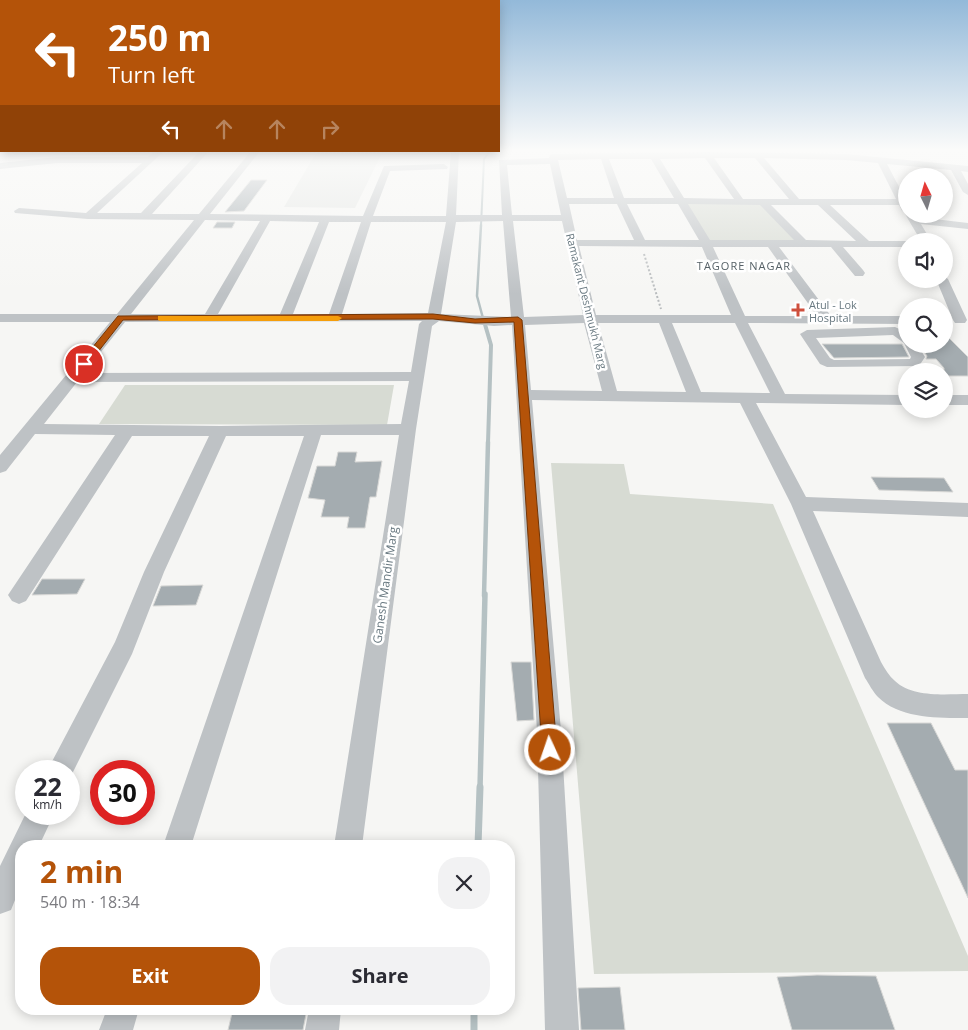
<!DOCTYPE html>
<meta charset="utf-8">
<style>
body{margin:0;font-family:"Open Sans",sans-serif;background:#f2f2f3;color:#2b2b33;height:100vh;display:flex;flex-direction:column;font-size:19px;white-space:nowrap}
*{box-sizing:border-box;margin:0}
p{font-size:16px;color:#7c7c81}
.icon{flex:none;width:28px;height:28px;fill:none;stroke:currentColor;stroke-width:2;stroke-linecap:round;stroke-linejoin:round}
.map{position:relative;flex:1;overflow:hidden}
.drawer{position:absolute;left:15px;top:840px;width:500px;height:175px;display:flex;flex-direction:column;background:#fff;border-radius:20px;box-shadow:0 2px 12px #0003}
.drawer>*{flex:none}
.top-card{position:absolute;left:0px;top:0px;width:500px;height:152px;box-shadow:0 2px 12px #0003;background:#b45309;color:#fff;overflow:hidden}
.needle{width:32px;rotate:355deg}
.controls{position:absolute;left:898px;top:168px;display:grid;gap:10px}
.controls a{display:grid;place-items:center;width:55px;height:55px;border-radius:50%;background:#fff;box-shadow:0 2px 12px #0003;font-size:25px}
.speed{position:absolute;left:15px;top:760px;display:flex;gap:10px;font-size:25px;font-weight:700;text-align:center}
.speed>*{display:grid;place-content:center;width:65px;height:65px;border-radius:50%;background:#fff;box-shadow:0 2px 12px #0003;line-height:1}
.speed small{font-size:12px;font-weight:400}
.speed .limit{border:8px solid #d22;background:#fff;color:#111}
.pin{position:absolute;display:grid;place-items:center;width:42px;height:42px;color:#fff;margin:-21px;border:2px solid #fff;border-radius:50%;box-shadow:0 1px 5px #0007}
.me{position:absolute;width:55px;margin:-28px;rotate:357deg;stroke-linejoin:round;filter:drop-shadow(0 0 4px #0008)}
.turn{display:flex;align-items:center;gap:18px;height:105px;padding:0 25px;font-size:22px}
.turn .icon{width:65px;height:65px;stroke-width:2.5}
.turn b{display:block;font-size:35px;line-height:42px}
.lanes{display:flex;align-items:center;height:48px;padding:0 25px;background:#0003;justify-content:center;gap:25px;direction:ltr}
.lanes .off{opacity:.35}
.round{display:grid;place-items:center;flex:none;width:52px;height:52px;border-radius:20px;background:#f2f2f3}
.head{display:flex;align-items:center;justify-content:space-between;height:85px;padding:0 25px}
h1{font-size:30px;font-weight:700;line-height:38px;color:#b45309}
.action{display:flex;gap:10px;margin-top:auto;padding:10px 25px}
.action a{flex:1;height:58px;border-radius:20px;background:#b45309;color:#fff;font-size:20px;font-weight:700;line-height:58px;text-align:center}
.action a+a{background:#f2f2f3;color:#2b2b33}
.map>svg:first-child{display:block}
.built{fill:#e4e6e4}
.green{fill:#d7dbd3}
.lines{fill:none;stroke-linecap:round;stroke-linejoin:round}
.stream-far5{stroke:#b5c1c3;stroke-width:2}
.stream-far4{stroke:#b5c1c3;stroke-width:2.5}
.stream-far3{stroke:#b5c1c3;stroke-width:4}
.stream-far2{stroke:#b5c1c3;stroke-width:4.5}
.stream-far1{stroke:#b5c1c3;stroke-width:5.5}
.stream{stroke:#b5c1c3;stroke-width:7}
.building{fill:#a4acb0;stroke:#d8d8d6}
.path{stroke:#b8bbbd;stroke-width:2;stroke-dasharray:2 2;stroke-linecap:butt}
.minor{fill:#bec2c5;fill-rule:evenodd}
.route{fill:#b45309;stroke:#753606}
.slow{fill:#f59e0b}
.poi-dot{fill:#ce4f3c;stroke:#fff;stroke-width:2}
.labels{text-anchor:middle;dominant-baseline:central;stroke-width:5;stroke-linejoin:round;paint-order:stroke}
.far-neighbourhood-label{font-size:11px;letter-spacing:1px;fill:#566167;stroke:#fff}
.far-street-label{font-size:11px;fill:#697981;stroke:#fff}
.far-poi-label{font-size:11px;fill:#697981;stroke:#fff;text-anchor:start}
.street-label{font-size:12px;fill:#697981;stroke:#fff}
</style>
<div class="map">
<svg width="968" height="1030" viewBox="0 0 968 1030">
<rect width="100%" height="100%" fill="#f6f6f4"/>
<path class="built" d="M316 153H382L355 208 284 207Z"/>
<path class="green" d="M680 201 763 202 803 244 706 243Z
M125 385H394L387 425 99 424Z
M551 463 624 464 630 494 773 504 968 956V971L594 974Z"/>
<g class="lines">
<path class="stream-far5" d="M481 226 484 159 490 151"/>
<path class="stream-far4" d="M481 225 477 296 484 322"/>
<path class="stream-far3" d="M484 321 491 345 488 443"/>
<path class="stream-far2" d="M484 596 488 442"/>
<path class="stream-far1" d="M480 788 485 594"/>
<path class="stream" d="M478 846 480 787
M474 1009V1030"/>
</g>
<path class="building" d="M251 180H267L244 211 225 212Z
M217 222H235L232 228H213Z
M944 333 968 357V376H944V368L936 359H926L927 356 919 344H944Z
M822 344H902L909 357 834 358Z
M338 452H357L355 462 382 461 376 497H370L365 528H347L349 517H321L325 500 308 498 317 466H335Z
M871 477 944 478 953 492 879 490Z
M42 579H85L77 594 32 595Z
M203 585 196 605 153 606 161 586Z
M511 662H531L534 720 517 721Z
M887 723H931L955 770H968V898Z
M817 975 876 976 895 1030H792L777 977Z
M620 987 625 1030H581L578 988Z
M233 1009H307L303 1030H228Z"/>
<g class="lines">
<path class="path" d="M644 254 661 309"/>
<path class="minor" d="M155 151H164L97 213H141L200 151H209L152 214H199L251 151H260L210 214 363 216 384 166 444 164 448 167 447 169 390 171 373 216H446L451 151H459L456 215H502L499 160 549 158 550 155 553 154 707 152 846 154 968 166V172L961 171 968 184V195L963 192 951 170 887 164 906 200V212L902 211 899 205H830L869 241H908H906V247H843L863 270 865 273 863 276H855L831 247H779L831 316H906V324L748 323 785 394 906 395V405L756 403 806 497 968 503V517L813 511 881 662C885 669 889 676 895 681 913 698 946 694 968 694V718C939 718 900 719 878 697 873 692 869 684 865 678L791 504 740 403 532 400 561 731 579 1030H545L537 731 512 325 494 326 439 321 432 326 416 429 362 846H334L399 435H321L191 846H163L304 436H226L164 572 132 654 69 780V771H47L115 642 144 572 209 436H132L26 601 19 604 12 601 8 595 12 589 115 435 35 434 6 471 0 473V455L110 322H0V314H117L194 220 88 219 15 213 14 211 19 208 86 213 142 163H57L0 169V163L57 157H148ZM705 158 734 199 684 198 660 159ZM714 158H755L789 199H743ZM764 158 846 160 878 163 896 199H799ZM601 159 614 198H567L558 160ZM609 159H651L674 198H624ZM550 164 561 215H512L507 165ZM569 204H617L634 240H577ZM627 204H678L699 240H645ZM688 204 760 205 794 240H710ZM771 205H818L856 241 806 240ZM205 220 260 221 205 314H131ZM270 221 319 222 280 314H218ZM503 221 511 317 441 314 456 222ZM513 221H562L583 315 524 317ZM329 222H361L329 314H293ZM371 222H446L428 313 342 314ZM579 246 702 247 731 315H596ZM713 247H768L817 316H745ZM422 321 419 324 411 372 84 373 125 322ZM584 323 602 391 531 390 525 325ZM598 323H659L686 392 617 391ZM672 323H735L770 393 701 392ZM409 381 401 424 220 426 44 424 77 382Z
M906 212V214H915L917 217 968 223V229L921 224 931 241H921L905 214Z
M944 276 948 279 967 320 965 323H955L953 320 936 279H944Z
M895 327 906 332V344H917L925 357 919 366 827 367 820 364 800 334 807 330ZM893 335 904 343 911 357 910 359 834 360 830 358 816 338Z
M944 395H968V405H944Z
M26 813 54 814 39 846H21V885L11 910 0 914V866Z
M107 1009H139L133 1030H99Z
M309 1009H341L339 1030H305Z"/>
</g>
<linearGradient id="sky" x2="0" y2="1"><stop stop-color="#93b9d9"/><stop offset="0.51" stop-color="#fbfbfa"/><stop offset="1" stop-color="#fbfbfa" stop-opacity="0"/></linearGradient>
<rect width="968" height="294" fill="url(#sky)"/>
<path class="route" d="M433 314 475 319 518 317 522 320 557 750 555 756 550 758 544 756 542 750 514 322 475 323 433 319 123 320 87 366 79 364 118 316H121Z"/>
<path class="slow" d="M158 316H338L342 318 338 321H160L158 320Z"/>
<path class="poi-dot" d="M795.5 302.5h5v5h5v5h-5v5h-5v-5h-5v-5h5z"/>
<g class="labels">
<g class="far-neighbourhood-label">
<text x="744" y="265">TAGORE NAGAR</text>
</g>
<g class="far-street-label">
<text transform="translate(587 301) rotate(76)">Ramakant Deshmukh Marg</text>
</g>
<g class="far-poi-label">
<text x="809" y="304">Atul - Lok<tspan x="809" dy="13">Hospital</tspan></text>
</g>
<g class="street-label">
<text transform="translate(385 585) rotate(-82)">Ganesh Mandir Marg</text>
</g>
</g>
</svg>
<div class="controls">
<a><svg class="needle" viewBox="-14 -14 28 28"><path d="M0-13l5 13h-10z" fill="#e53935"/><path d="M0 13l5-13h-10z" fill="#7c7c81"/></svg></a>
<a><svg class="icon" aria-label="sound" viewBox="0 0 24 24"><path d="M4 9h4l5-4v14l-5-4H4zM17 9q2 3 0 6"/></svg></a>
<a><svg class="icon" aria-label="search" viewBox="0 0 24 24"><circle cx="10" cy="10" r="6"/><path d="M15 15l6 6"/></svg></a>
<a><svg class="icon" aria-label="layers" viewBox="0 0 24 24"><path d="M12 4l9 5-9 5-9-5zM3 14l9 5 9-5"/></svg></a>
</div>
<div class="speed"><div>22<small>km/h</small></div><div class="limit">30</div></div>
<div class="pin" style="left:84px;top:364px;background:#d93025"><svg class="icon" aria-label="arrive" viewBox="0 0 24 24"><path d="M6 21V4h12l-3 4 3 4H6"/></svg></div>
<svg class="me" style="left:550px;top:750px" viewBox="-20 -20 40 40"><circle r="17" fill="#b45309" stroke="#fff" stroke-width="3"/><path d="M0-11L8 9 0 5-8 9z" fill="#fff"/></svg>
<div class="top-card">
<div class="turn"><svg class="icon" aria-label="left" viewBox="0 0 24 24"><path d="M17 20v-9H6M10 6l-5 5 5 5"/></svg><div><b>250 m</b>Turn left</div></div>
<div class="lanes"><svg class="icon" aria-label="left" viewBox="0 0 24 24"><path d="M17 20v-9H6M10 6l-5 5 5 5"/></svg><svg class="icon off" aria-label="ahead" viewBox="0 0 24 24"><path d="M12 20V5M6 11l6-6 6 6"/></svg><svg class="icon off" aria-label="ahead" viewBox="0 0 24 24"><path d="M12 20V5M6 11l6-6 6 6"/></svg><svg class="icon off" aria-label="right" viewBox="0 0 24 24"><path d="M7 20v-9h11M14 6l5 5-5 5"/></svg></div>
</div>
<section class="drawer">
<div class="head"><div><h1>2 min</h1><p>540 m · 18:34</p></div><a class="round"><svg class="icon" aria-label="close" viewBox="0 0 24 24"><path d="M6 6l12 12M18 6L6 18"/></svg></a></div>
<div class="action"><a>Exit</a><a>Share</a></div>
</section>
</div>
